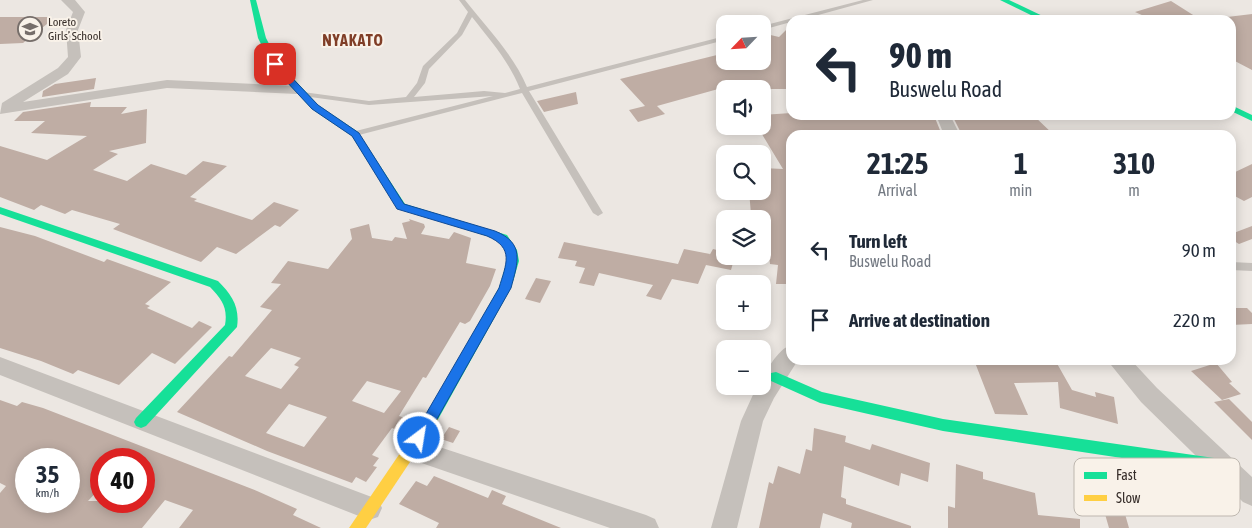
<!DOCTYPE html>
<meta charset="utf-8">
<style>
body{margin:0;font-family:"Asap Condensed",sans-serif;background:#f2f2f3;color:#1f2937;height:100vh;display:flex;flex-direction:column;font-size:19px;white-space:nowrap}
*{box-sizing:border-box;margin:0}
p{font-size:16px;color:#747a83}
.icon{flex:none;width:28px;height:28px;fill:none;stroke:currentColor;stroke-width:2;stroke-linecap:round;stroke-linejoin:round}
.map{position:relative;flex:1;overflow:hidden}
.sheet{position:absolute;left:786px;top:130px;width:450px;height:235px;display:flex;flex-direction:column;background:#fff;border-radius:15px;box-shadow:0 2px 12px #0003}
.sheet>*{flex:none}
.banner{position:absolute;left:786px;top:15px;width:450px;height:105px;border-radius:15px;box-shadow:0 2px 12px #0003;background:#fff;color:#1f2937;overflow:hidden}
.needle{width:32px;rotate:245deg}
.controls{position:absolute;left:716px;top:15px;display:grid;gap:10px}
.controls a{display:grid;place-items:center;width:55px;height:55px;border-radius:10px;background:#fff;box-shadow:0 2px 12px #0003;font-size:25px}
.speed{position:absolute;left:15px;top:448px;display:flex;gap:10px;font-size:25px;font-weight:700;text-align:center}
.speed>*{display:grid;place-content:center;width:65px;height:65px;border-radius:50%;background:#fff;box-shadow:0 2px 12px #0003;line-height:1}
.speed small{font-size:12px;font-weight:400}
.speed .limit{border:8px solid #d22;background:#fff;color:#111}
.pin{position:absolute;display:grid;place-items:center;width:42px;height:42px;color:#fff;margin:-21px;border-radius:10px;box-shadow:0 2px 8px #0006}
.me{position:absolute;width:55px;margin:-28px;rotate:31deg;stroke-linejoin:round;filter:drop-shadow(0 0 4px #0008)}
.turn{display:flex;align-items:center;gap:18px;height:105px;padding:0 20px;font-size:22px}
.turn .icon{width:65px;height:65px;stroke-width:2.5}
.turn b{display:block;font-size:35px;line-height:42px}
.eta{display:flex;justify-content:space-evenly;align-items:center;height:85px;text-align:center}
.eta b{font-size:30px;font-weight:700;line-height:35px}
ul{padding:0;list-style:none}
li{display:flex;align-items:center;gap:15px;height:70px;padding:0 20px}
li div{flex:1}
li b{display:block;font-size:19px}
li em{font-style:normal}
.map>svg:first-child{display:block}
.building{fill:#bfada4;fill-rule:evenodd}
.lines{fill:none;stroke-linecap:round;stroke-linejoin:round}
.lane{fill:#c5c0bb;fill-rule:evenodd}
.street{fill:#c5c0bb;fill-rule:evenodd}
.fast{fill:#16e098;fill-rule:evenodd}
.slow{fill:#ffcf43;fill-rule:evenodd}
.route{fill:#1a73e8;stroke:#114b97}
.labels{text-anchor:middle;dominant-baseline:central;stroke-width:4;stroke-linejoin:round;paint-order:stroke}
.far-poi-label{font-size:12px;fill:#362d29;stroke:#f9f2e9;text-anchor:start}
.far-district-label{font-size:16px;font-weight:bold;letter-spacing:1px;fill:#803e27;stroke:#f9f2e9}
.key{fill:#f9f2e9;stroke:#beb7af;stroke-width:1}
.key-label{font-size:14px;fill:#362d29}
</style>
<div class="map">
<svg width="1252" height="528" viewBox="0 0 1252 528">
<rect width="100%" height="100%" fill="#ece7e2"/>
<path class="building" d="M1171 1 1201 20H1153L1135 12Z
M1252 14V70L1231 59V20L1219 18Z
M0 17H52L48 20H52L23 43 0 44Z
M791 25V89H772L762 91V89H732L729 86 657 106 665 114 638 122 629 110 645 106 620 79 721 54 725 57V61H762V33L779 37Z
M96 78 94 89 42 97 43 91 55 84Z
M576 92 578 104 544 112 537 101Z
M91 102 90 107H127L121 114 147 109 146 143 109 151 118 154 93 170 127 181 151 164 186 175 203 161 227 166 190 197 197 199 194 201 252 220 274 202 299 210 280 227 275 225 236 254 217 247 201 262 113 229 120 224 72 210 65 214 41 205 34 210 0 197V146L47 160 87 136 31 133 45 121H14L23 112Z
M791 113V115H925L926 117 935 118 942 135H791V284H776L778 265 770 264 765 215 751 214 749 191H762V168L783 169 757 126H762V115Z
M979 115H1033L1054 135H962L954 119 984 120Z
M1252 164V197L1244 201 1231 194V174Z
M409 219 424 224 425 227 421 234 449 239 454 232 471 238 466 263 496 269 490 286 470 321 465 324 460 322 426 378 423 377 402 411 399 416 408 419 401 431 392 428 372 455 379 458 373 466 377 467 366 482 356 477 352 483 267 451 177 412 229 356 232 357 272 310 260 307 281 284 271 283 288 261 328 269 352 239 350 229 369 224 372 238 392 241 395 237 407 239 402 223 410 221ZM271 348 301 358 294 365 299 367 281 389 245 376ZM367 381 401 391 384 413 352 401ZM289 404 327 417 304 447 266 433Z
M1252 226V239L1239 244 1231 239V234Z
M0 227 35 236 104 262 107 259 171 282 145 304 150 306 147 308 192 328 199 321 212 327 175 364 152 353 119 385 78 370 73 374 41 361 0 348Z
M564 242 678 264 684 249 710 254 709 256 713 249 725 252V256H735L731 270 706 265 698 284 672 279 661 300 646 296 653 285 599 273 594 286 579 283 585 268 575 266 577 261 558 258Z
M536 278 551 281 540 303 525 299Z
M1231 308H1247L1252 313V324L1231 325Z
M974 360H1055L1072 390 1096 397 1095 392 1114 397 1118 424 1060 408 1058 382 1014 383 1028 415 995 414Z
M1216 363 1232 382 1229 383 1241 394 1222 400 1191 371Z
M1229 399 1252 422V440L1214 402Z
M0 400 17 406 22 402 43 408 257 491 297 509 293 515 321 528H179L193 510 165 500 142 528H0V493L6 486 0 483ZM26 459H69V501H26ZM101 459H144V501H88L101 487Z
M449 427 460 431 453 443 441 439Z
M814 428 846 436 845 442 870 450 872 444 930 463 928 482 901 473 899 486 844 466 841 497 846 499V504L911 526V528H851L852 523 823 513 820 528H759L769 482 773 484 778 466 800 474 806 449 812 451Z
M956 464 983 472V479L1035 493 1038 515 1080 519V528H948V506L955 508Z
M434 476 488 498 492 490 506 496 502 504 561 528H436L439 523 399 504 416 481 427 486Z
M1104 490 1119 493 1129 528H1109L1099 493 1106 494Z"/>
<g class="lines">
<path class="lane" d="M459 0H465C487 28 513 54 527 87L725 36V40L529 91 603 213 598 216 593 213 522 93 355 136 351 134 352 132 493 96 369 105 303 96 299 94 303 92 369 101 406 97 417 83 423 66 457 33 468 12ZM472 17C490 40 509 61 520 89L505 93 484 91 414 97 425 83 429 69 462 35Z
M863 0H873L800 20H791V22L762 30V26Z
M1231 262 1252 263V271L1231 270Z"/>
<path class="street" d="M61 0H75L85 12 78 30 81 57 68 74 23 102 167 80 297 86 304 90 297 94 167 88 0 114 2 103 58 68 68 57 66 30 73 12Z
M936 115H950L960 135H944Z
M791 345V360H798L774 398 763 421 737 528H711L741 421 757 386H762C762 374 779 348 791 345Z
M0 357 369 496 378 499 382 508 378 517 369 520 0 375Z
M1107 360H1131L1157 388 1252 477V506L1243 502 1141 402Z
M412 438 646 515 655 519 659 528H610L404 457 400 449 404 441Z"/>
<path class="fast" d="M250 0H256L266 38 279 63 318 105 358 132 405 204 507 235 517 250 519 261 511 288 436 423 431 425 426 423 424 419 499 288 507 261 506 250 499 241 487 236 397 208 352 136 312 109 272 66 258 38Z
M1000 0H1009L1051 20H1041Z
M1231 105 1252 115V121L1231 111Z
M0 207 218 281C232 295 240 307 237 327L146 426 141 428 136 426 134 422 136 418 225 325C228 308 222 299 210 287L0 214Z
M776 372 822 392 943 419 1221 459 1226 461 1228 466 1226 471 1221 473 943 431 820 403 771 381 769 377 771 373Z"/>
<path class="slow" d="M431 413 436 415 438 419 436 423 366 528H349L426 415Z"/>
</g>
<path class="route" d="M272 63H278L318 105 359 133 404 204 495 231C525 243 518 262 511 288L424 442 419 444 414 442 412 438 499 288C506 264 515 248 487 236L397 209 352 136 312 109 272 66Z"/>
<defs>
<symbol id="school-ring" viewBox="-11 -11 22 22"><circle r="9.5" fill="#f9f2e9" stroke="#766e6a" stroke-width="1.5"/><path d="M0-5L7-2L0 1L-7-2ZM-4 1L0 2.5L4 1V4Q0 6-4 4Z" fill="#766e6a"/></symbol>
</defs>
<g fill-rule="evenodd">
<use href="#school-ring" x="16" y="15" width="28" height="28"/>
</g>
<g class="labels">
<g class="far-poi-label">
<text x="48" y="22">Loreto<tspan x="48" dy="14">Girls’ School</tspan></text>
</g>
<g class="far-district-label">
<text x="353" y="40">NYAKATO</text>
</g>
</g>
<rect x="1074" y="458" width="166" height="58" rx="8" class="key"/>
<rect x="1084" y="472" width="23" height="7" fill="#16e098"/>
<rect x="1084" y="495" width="23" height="6" fill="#ffcf43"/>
<g class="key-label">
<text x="1116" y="480">Fast</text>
<text x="1116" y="503">Slow</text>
</g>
</svg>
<div class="controls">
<a><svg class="needle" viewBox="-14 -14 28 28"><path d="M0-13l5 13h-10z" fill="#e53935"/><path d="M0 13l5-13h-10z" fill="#747a83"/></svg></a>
<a><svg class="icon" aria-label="sound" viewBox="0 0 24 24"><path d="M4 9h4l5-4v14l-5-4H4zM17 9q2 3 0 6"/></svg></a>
<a><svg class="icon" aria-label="search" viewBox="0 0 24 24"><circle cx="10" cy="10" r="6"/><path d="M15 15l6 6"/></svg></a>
<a><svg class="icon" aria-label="layers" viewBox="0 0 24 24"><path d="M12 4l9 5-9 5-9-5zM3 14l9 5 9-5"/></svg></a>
<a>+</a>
<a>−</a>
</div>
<div class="speed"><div>35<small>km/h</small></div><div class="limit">40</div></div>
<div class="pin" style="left:275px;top:64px;background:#d93025"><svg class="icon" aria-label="arrive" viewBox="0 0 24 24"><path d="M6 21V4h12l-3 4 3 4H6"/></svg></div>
<svg class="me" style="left:419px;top:438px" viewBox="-20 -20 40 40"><circle r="17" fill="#1a73e8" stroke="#fff" stroke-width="3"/><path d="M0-11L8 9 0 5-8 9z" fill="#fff"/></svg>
<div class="banner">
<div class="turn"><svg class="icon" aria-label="left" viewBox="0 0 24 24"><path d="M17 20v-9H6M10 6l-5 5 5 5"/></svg><div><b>90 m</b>Buswelu Road</div></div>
</div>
<section class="sheet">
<div class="eta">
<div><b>21:25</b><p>Arrival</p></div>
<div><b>1</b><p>min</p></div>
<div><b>310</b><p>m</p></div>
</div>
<ul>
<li><svg class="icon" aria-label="left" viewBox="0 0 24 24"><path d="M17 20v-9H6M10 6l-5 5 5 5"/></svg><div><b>Turn left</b><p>Buswelu Road</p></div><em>90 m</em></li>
<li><svg class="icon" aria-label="arrive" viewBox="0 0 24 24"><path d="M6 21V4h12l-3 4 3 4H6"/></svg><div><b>Arrive at destination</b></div><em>220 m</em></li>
</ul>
</section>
</div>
